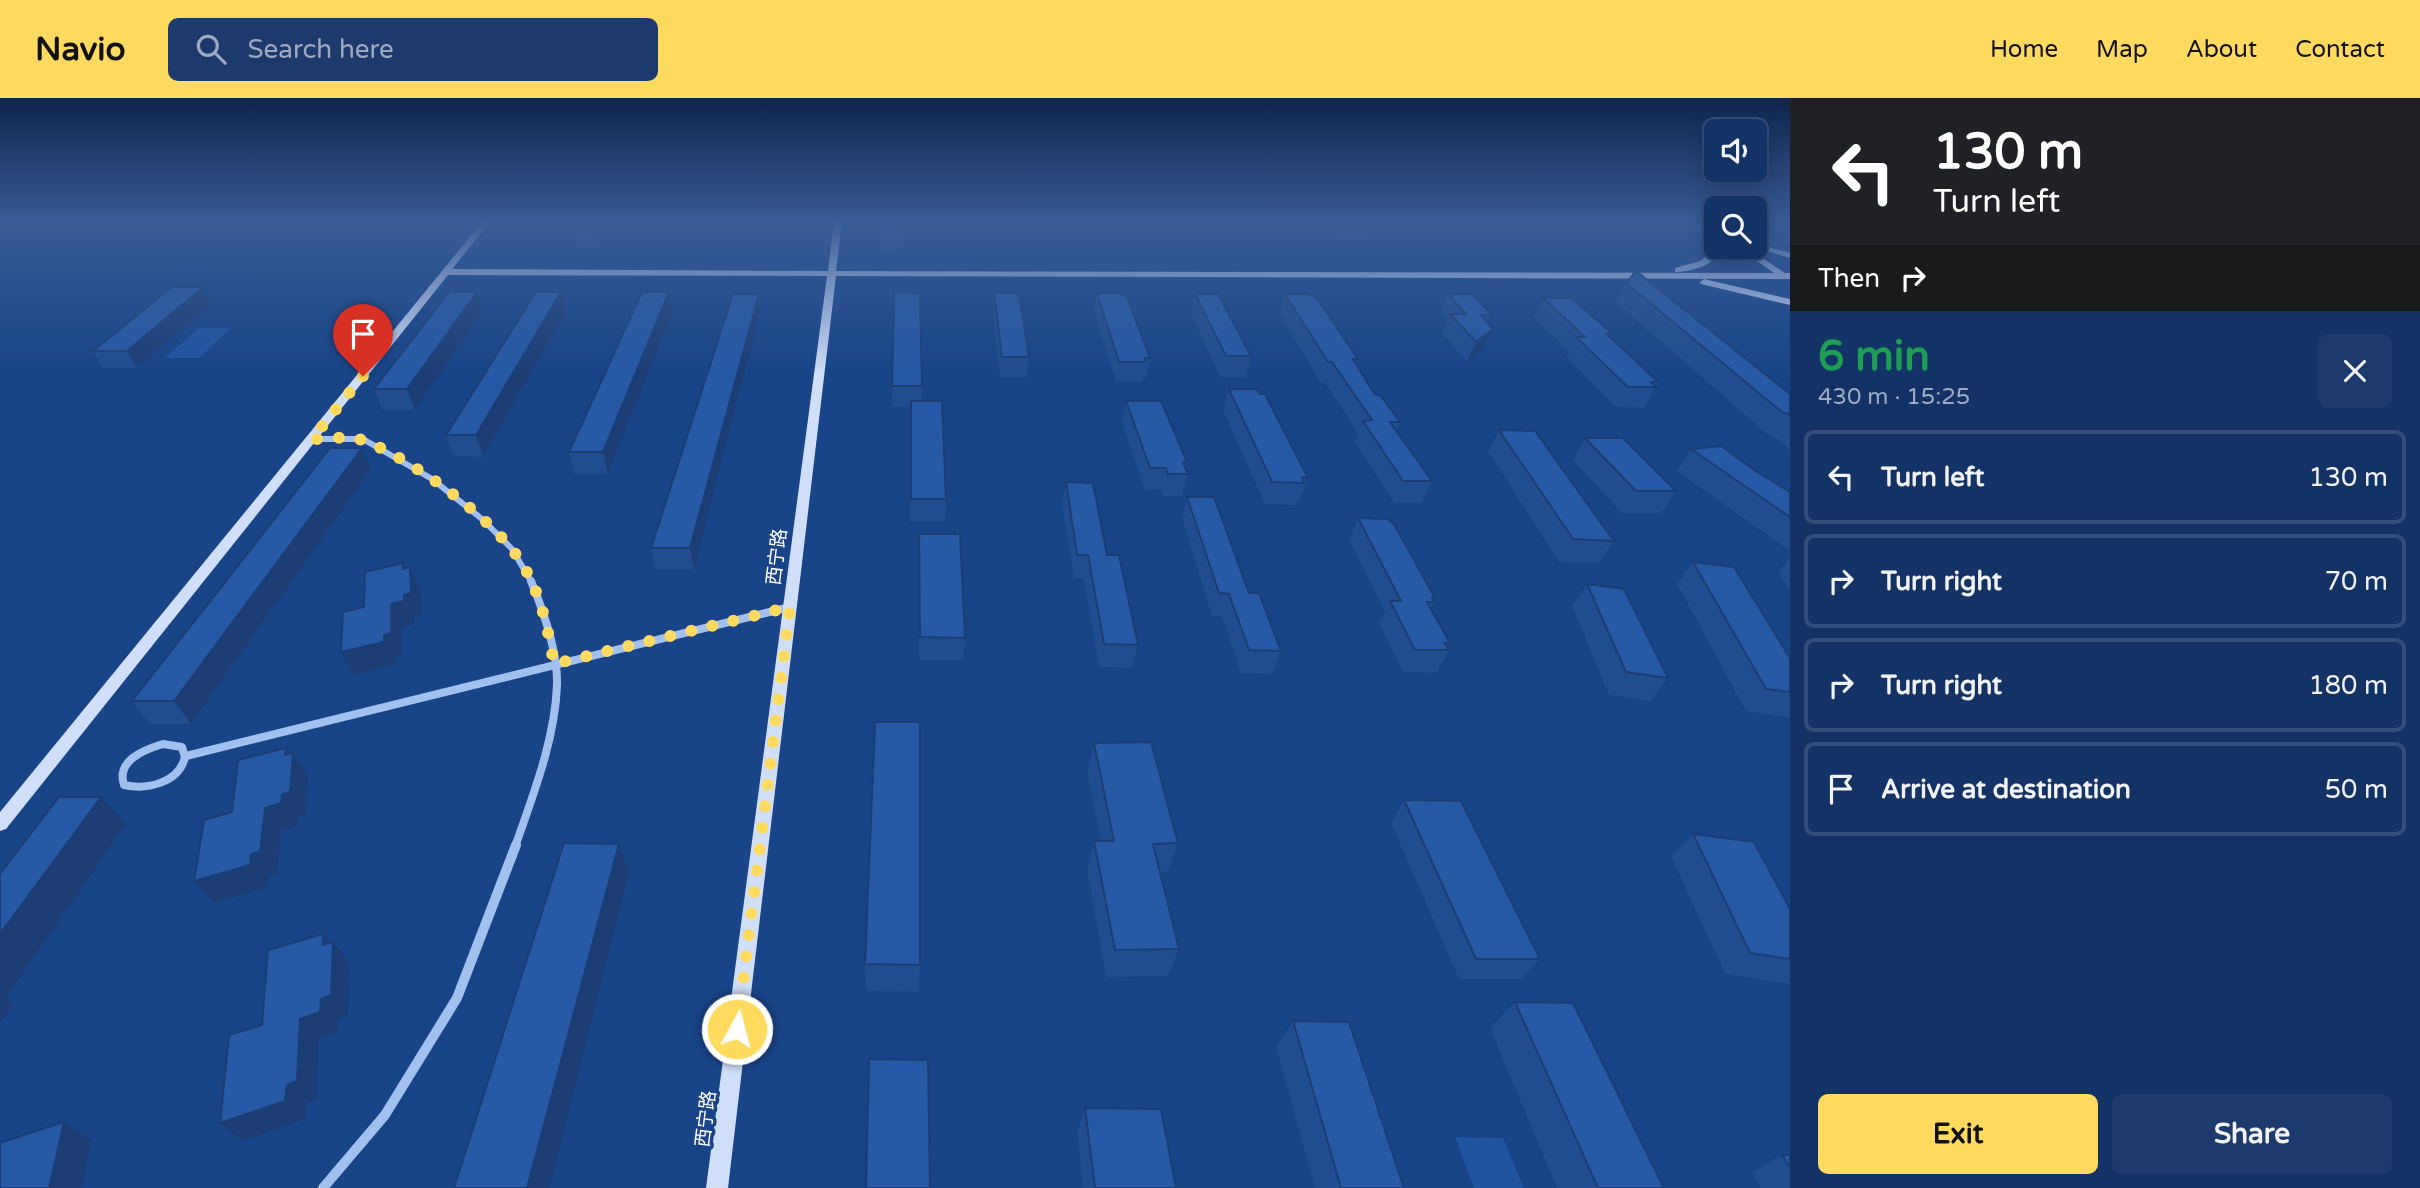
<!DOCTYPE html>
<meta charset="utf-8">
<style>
body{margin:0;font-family:"Varela Round","Noto Sans SC",sans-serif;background:#1c3b6c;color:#f1f3f6;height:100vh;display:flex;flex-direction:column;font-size:26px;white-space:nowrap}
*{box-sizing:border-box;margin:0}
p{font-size:23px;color:#9daabf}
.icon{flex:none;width:38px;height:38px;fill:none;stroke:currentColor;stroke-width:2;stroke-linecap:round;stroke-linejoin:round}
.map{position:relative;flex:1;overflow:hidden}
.details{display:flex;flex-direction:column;background:#133366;width:630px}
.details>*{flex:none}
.banner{background:#202124;color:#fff;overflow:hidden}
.controls{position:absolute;left:1704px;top:21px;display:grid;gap:14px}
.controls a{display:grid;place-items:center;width:63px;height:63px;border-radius:10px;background:#133366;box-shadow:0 4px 18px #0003,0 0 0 2px #324e7a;font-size:35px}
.pin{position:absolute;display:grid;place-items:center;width:60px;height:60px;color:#fff;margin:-72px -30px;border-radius:50% 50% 50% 0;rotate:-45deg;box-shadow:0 0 7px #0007}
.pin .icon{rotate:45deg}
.me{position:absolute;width:77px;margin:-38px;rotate:7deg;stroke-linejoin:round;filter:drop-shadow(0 0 5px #0008)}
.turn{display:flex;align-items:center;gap:24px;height:147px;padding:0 28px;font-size:32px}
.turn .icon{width:91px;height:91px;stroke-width:2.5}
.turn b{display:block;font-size:49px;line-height:60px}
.then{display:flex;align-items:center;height:66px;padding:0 28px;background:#0003;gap:14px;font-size:26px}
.round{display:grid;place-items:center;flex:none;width:74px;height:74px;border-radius:10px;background:#1c3b6c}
.summary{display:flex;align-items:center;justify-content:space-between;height:119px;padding:0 28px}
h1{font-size:42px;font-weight:700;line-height:52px;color:#1e9e55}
.primary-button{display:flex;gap:14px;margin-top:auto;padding:14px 28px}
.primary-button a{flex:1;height:80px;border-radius:10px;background:#ffda5e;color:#111;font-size:28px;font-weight:700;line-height:80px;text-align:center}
.primary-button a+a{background:#1c3b6c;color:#f1f3f6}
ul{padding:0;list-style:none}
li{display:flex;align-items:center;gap:21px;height:94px;margin:0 14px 10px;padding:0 14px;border:4px solid #324e7a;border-radius:10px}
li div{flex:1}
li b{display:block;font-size:26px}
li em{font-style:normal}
header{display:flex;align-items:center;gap:42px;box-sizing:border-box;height:98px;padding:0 35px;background:#ffda5e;color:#111}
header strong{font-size:33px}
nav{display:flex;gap:38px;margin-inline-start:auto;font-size:24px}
.search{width:490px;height:63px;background:#1c3b6c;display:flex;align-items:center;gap:18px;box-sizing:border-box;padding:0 24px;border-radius:10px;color:#9daabf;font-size:26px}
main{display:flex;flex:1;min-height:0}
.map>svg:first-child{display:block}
.green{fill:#2254a2}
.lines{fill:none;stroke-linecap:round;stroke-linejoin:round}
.street-far2{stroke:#a2c0ed;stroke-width:6}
.street-far1{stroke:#a2c0ed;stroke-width:8}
.street{stroke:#a2c0ed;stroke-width:10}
.secondary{fill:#cfdff9;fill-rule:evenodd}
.wall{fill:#224d90}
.shaded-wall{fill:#1c3e75}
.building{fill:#2859a7;stroke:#1c3e75;stroke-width:2}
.route{stroke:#ffda5e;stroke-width:12;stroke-dasharray:0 21.6}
.labels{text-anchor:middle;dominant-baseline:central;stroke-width:7;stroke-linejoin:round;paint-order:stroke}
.street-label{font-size:19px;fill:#fff;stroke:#194488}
</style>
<header>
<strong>Navio</strong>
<div class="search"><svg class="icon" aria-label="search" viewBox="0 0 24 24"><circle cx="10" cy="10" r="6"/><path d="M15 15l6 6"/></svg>Search here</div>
<nav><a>Home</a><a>Map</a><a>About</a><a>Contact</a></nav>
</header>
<main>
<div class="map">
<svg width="1790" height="1090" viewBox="0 0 1790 1090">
<rect width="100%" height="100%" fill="#194488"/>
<path class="green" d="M199 230H231L199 260H165Z
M1455 1039 1503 1040 1524 1090H1474Z"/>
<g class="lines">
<path class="street-far2" d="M312 341H363L432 381 482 421 512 451 532 485"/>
<path class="street-far1" d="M163 646 182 649 185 659C179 685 147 692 124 687 116 663 143 652 163 646Z
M186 658 790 509
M515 749C533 697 555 642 557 587 558 555 543 512 531 483"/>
<path class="street" d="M323 1090 385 1017 457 900 516 747"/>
<path class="secondary" d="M482 124H490L452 171 828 173 834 124H842L836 173 1774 175 1737 149H1746L1785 175H1790V181L836 178 728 1090H706L827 178 448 177 6 731 0 733V714Z
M1717 130C1717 138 1720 151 1717 157 1711 169 1687 174 1675 174V170L1700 163 1709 156 1713 132Z
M1755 145 1790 155V160L1752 149H1755Z
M1704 181 1790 201V207L1701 186 1700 184Z"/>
</g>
<path class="wall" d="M611 124 599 147 576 146 572 128Z
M881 124H903V152H881Z
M1325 124H1372L1366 142 1342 143Z
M1626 185 1790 296V352L1772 337H1768L1616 204Z
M669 194 673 214 608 376H574L569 354Z
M994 195 1029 259 1027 279H1000L993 214Z
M1097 195 1150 260 1146 280H1143L1142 284H1116L1094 215Z
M759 196 760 214 694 471H655L651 450Z
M1195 196 1251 258 1246 279H1220L1191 215Z
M1285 196 1358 261 1356 266 1375 297 1400 324 1396 333 1432 383 1422 405H1394L1355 344 1358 335 1325 285H1321L1279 215Z
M1448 196 1492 217 1488 225 1493 231 1484 251 1467 264 1442 235 1447 223 1440 215Z
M1543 200 1613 236 1611 239 1658 284 1656 288V289L1644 310 1616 309 1566 259 1569 254 1534 219Z
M211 205 137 270H103L93 253Z
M483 213 415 312H383L374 291Z
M566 214 483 359 454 358 446 337Z
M892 288H922V303L946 401 945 423H910L911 309H892Z
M1229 291 1308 380 1300 401H1298L1296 407 1265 406 1223 312Z
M1126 303 1187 364 1186 371 1188 376 1182 398H1163L1161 391 1145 392 1122 324Z
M1499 332 1614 443 1599 465 1559 464 1488 353Z
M1585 340 1676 393 1661 415H1622L1573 362Z
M362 350 371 372 191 626H150L132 603Z
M1691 351 1757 374 1790 394V453L1677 373Z
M1066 384 1107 457 1138 547 1132 570 1099 569 1084 480H1074L1062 406Z
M1187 399 1249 495 1281 553 1272 576 1241 575 1222 518H1212L1182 421Z
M1358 420 1435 500 1431 511 1450 545 1447 549 1449 552 1437 575 1403 574 1379 525 1385 514 1349 442Z
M919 436 965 540 963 562H919Z
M1790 460V492L1778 474Z
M1693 464 1790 560V620L1746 613 1677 486Z
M1587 486 1668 580 1650 603 1609 597 1572 508Z
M1094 645 1178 745 1168 774H1160L1179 851 1168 878 1106 879 1087 772 1094 743H1101L1087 675Z
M1404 702 1540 861 1521 881H1459L1391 725Z
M1693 736 1790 811V886L1725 876 1671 758Z
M865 866 920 867 919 894 866 893Z
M1515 904 1664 1090H1557L1490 930Z
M1293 923 1404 1090H1315L1276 949Z
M1085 1010 1176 1090H1083L1077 1034Z
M1782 1057H1790V1090H1761L1752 1074Z"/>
<path class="shaded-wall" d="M598 124H611L599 147 596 129Z
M203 189 211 205 137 270 127 253Z
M477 194 483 213 415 312 407 291Z
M561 194 566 214 483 359 476 337Z
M669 194 673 214 608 376 603 354Z
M759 196 760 214 694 471 690 450Z
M1493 231 1484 251 1467 264 1476 244Z
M362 350 371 372 191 626 174 603Z
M403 465 410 482V469L420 492 421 518 414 519V526L402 529V558L395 560 396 567 353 577 341 554 384 537 391 506 403 471Z
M286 650 292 659 293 655 308 678 306 716 298 718 297 728 281 732 277 776 269 778 268 789 214 805 194 783 251 756 265 710 285 657Z
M101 699 126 726 5 901 13 906 0 925V836Z
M619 746 629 774 549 1090H527Z
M323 836 333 847V844L349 865 348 918 338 921V934L319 940 316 1002 306 1005 305 1021 242 1043 220 1025 287 987 300 921 323 847Z
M64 1024 91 1042 82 1090H49Z"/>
<path class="building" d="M575 124H598L596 129 572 128Z
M881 124H903V134H881Z
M1636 173 1790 296V318L1787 315H1783L1626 185Z
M172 189H203L127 253H93Z
M449 194H477L407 291H374Z
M536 194H561L476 337H446Z
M642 194H669L603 354H569Z
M894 194 920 195 922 288H892Z
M994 195H1019L1029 259H1002Z
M1097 195H1121L1127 199 1150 260H1145L1146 264H1119Z
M733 196H759L690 450H651Z
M1195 196H1218L1251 258H1226Z
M1285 196H1309L1316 199 1358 261H1353L1375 297H1380L1400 324H1390L1432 383H1403L1363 323 1372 322 1332 264H1328Z
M1448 196H1472L1492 217H1481L1493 231 1476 244 1450 216H1466Z
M1543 200H1571L1613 236H1607L1658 284H1651L1656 289H1628L1576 239H1585Z
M1229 291H1257L1259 296H1265L1308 380 1302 379 1304 385 1272 384Z
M911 303H942L946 401H911Z
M1126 303H1161L1187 364H1183L1188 376H1168L1166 370H1150Z
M1499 332 1535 333 1614 443 1573 441Z
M1585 340H1623L1676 393H1636Z
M1721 348 1757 374 1790 394V419L1691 351Z
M330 350H362L174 603H132Z
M1066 384 1093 385 1107 457H1119L1138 547 1104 546 1088 457H1077Z
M1187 399H1214L1249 495H1259L1281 553 1249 552 1229 496 1219 495Z
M1358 420 1387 421 1394 426 1435 500H1432L1434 504H1427L1450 545H1445L1449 552H1415L1390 503H1401Z
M919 436H960L965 540 920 539Z
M1693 464 1734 469 1790 560V594L1766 591Z
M403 465V471L410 469 411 495 404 497V503L391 506V535L384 537V544L341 554 343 514 364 509 365 474Z
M1587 486 1624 491 1668 580 1626 574Z
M875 624H920V867L865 866Z
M1151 644 1178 745 1153 746 1179 851 1115 852 1094 743H1114L1094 645Z
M286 650 285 657 293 655 290 694 282 696 281 705 265 710 260 754 251 756 250 767 194 783 204 722 232 714 238 662Z
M59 699H101L0 836V776Z
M1404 702 1461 703 1540 861H1476Z
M1693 736 1754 744 1790 811V861L1750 855Z
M564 745 619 746 527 1090H454Z
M323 836V847L333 844 331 897 321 901 320 914 300 921 297 983 287 987 285 1003 220 1025 229 937 262 927 268 852Z
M1515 904 1573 905 1664 1090H1598Z
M1293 923 1349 924 1404 1090H1341Z
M869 961 928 962 930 1090H866Z
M1085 1010 1161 1011 1176 1090H1095Z
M64 1024 49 1090H0V1045Z
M1782 1057H1790V1069Z"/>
<linearGradient id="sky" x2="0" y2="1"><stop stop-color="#0e254b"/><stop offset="0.45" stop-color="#385c96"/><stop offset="1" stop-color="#385c96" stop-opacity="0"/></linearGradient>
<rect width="1790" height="277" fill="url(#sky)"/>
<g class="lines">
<path class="route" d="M363 278 312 341C327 341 351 337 365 343 412 361 500 425 524 469 542 500 548 532 554 566L790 509 737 931"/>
</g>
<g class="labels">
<g class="street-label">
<text transform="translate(777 459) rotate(-83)">西宁路</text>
<text transform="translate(706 1021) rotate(-83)">西宁路</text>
</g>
</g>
</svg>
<div class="controls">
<a><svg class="icon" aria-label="sound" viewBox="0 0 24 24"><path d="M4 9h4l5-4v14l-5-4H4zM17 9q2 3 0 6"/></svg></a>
<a><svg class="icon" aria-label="search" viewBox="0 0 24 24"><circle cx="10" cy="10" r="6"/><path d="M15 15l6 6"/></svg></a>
</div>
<div class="pin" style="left:363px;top:278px;background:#d93025"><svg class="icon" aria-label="arrive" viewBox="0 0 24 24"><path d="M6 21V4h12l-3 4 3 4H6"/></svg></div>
<svg class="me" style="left:737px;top:931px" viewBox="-20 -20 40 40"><circle r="17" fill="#ffda5e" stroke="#fff" stroke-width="3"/><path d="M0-11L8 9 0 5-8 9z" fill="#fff"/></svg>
</div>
<section class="details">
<div class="banner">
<div class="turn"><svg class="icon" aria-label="left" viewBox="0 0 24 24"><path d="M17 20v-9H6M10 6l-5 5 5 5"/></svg><div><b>130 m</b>Turn left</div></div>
<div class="then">Then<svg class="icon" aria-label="right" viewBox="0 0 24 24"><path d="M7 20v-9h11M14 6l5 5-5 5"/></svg></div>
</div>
<div class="summary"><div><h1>6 min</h1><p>430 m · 15:25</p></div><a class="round"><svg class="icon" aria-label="close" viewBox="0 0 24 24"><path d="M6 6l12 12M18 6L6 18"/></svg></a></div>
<ul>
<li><svg class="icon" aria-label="left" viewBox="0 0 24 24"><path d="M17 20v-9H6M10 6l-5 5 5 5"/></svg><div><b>Turn left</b></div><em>130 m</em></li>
<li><svg class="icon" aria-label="right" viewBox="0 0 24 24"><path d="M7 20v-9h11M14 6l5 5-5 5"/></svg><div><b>Turn right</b></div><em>70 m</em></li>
<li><svg class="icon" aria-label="right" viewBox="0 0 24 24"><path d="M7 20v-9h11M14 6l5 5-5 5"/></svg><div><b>Turn right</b></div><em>180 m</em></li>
<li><svg class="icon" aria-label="arrive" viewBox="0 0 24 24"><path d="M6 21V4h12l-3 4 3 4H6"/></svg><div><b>Arrive at destination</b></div><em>50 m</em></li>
</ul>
<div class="primary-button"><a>Exit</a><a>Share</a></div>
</section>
</main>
